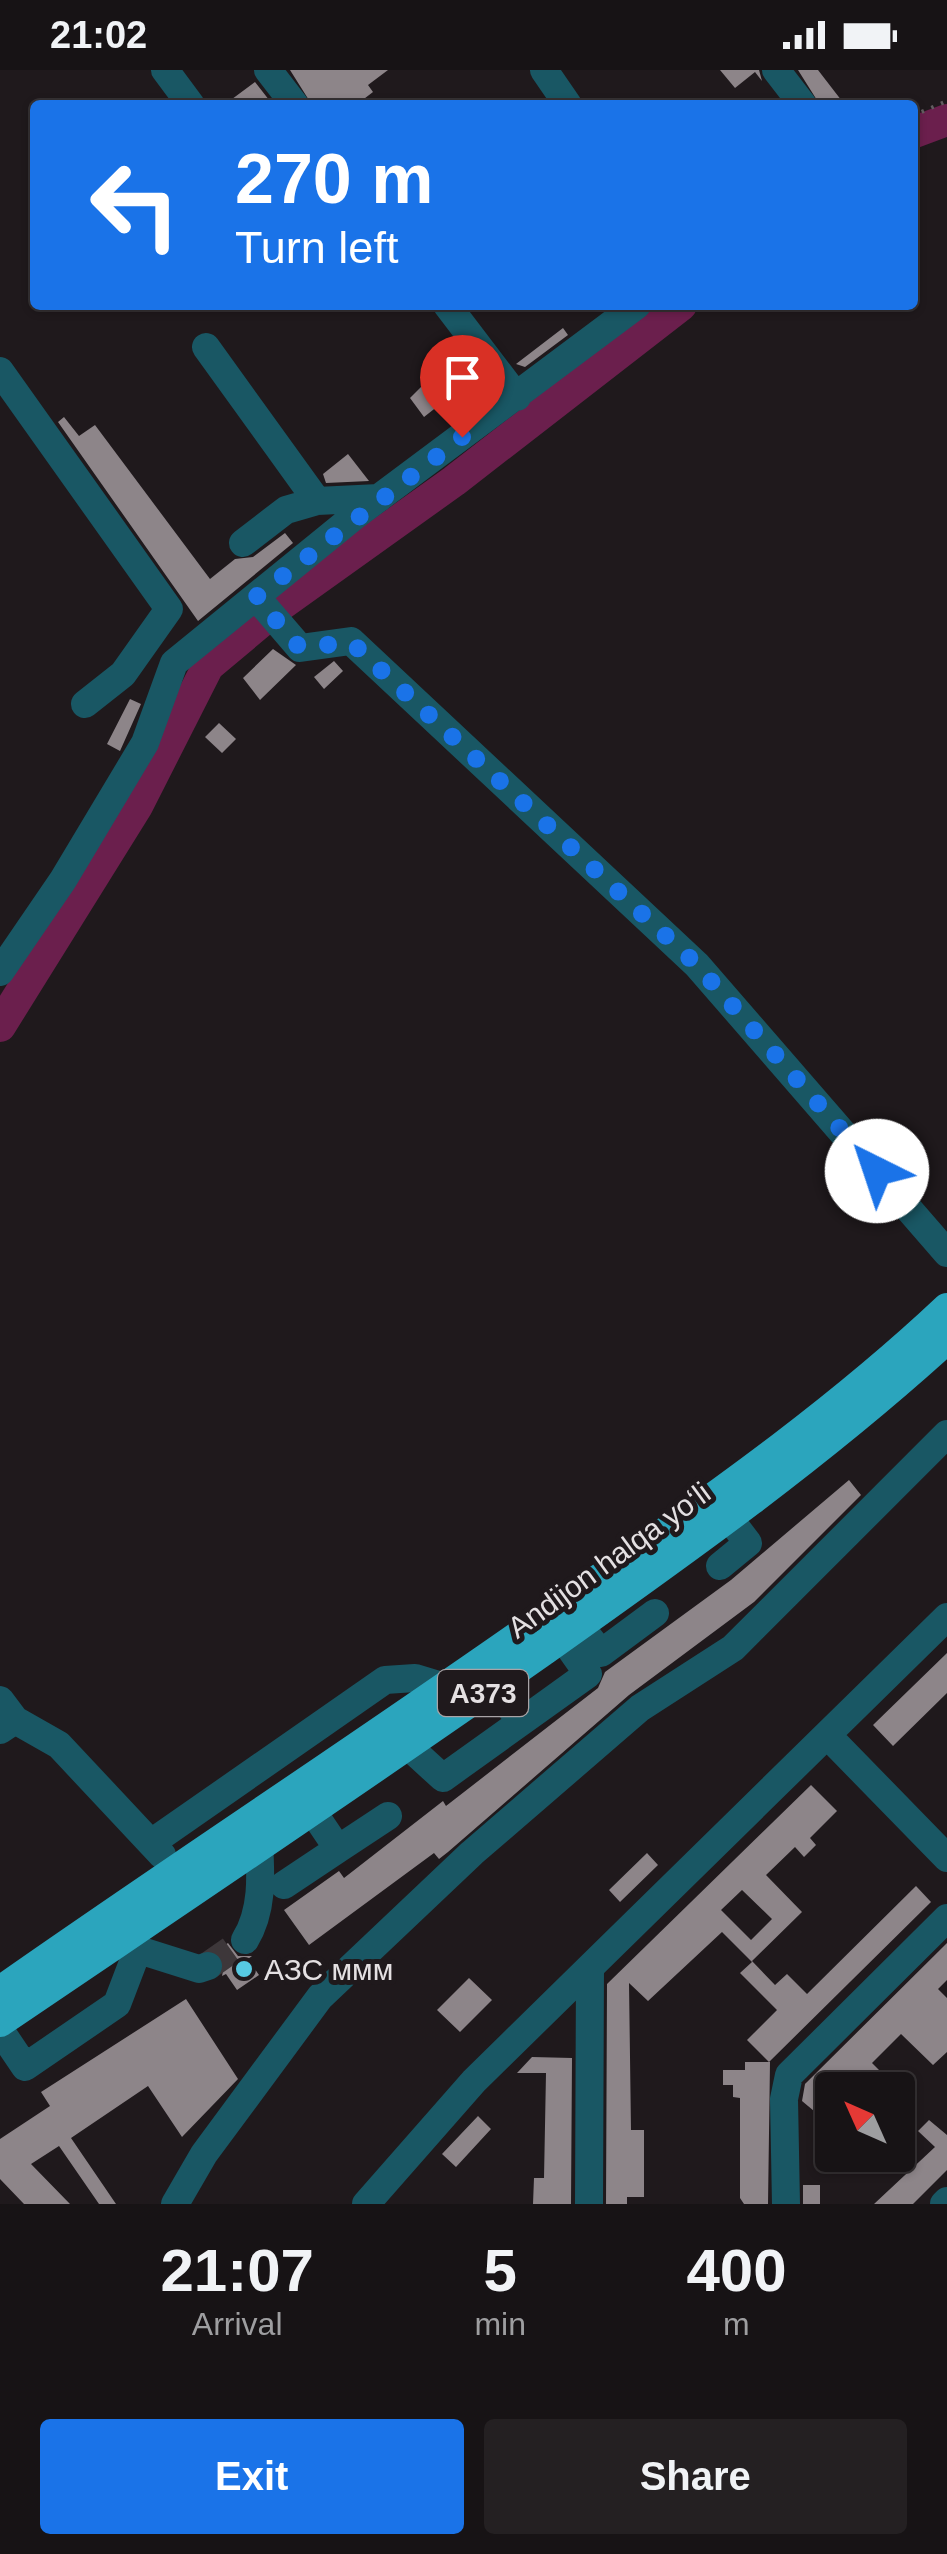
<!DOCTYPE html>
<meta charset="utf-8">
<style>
body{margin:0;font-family:Helvetica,sans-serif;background:#242022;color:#f1f3f6;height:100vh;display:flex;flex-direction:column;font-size:38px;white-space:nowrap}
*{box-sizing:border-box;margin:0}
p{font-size:32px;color:#9e9ea0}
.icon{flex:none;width:55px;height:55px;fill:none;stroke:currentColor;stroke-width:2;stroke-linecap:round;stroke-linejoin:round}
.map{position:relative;height:2134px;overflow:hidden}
.details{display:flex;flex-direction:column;background:#171315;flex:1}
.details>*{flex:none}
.guide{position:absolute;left:30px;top:30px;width:888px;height:210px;border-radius:10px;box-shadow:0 2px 8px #0004,0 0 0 2px #363234;background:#1a73e8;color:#fff;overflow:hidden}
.needle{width:65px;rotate:315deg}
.buttons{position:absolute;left:815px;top:2002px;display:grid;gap:20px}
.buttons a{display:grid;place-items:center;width:100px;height:100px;border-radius:10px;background:#171315;box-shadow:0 2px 8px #0004,0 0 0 2px #363234;font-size:50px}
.pin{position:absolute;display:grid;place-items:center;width:85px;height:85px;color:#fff;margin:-102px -42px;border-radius:50% 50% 50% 0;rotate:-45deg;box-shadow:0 0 10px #0007}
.pin .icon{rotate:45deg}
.me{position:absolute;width:110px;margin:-55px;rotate:319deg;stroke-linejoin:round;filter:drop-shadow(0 0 8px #0008)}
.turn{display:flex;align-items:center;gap:35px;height:210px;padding:0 40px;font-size:45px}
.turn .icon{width:130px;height:130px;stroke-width:2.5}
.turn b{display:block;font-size:70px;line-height:85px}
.eta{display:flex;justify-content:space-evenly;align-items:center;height:170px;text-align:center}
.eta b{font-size:60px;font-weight:600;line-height:70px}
.cta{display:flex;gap:20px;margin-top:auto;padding:20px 40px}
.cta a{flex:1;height:115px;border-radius:10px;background:#1a73e8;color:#fff;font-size:40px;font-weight:600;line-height:115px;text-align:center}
.cta a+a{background:#242022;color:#f1f3f6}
.status{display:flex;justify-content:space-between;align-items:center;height:70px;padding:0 50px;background:#171315;direction:ltr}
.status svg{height:28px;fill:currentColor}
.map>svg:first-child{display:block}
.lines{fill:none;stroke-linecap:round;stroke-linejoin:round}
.river{stroke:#6b1f4d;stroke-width:32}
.building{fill:#8d8589;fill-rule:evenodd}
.minor-tunnel{stroke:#3d373a;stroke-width:28;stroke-dasharray:28 14;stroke-linecap:butt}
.path{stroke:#635e61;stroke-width:4;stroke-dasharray:2.5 8;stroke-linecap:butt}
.minor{stroke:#195764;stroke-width:28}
.highway{stroke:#2ba5bd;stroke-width:30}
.route{stroke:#1a73e8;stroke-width:18;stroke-dasharray:0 32.4}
.poi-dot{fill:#57c9e2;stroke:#1f191c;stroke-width:4}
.labels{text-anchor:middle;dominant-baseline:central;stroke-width:10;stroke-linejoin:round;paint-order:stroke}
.shield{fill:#1f191c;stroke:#a9a4a7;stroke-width:2.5}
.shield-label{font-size:28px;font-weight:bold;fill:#e4e0e2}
.street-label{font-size:30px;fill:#e4e0e2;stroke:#1f191c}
.poi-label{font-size:30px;fill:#e4e0e2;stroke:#1f191c;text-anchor:start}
</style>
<div class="status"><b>21:02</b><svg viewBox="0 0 49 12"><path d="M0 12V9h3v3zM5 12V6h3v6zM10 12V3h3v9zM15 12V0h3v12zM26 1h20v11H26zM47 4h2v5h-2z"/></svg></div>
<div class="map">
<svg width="947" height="2134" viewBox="0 0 947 2134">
<rect width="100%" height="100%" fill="#1f191c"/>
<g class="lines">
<path class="river" d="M912 63 947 50
M0 956 137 736 208 596 282 534 454 411 681 235"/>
</g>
<path class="building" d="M290 0H388L368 15 373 22 356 35H312Z
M720 0H759L762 11 755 2 735 18Z
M798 0H818L845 35H820Z
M255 12 273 35H224Z
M563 258 568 265 525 297 516 294Z
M456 281 476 306 424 347 410 328 431 307 428 303Z
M64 347 79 366 95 355 210 509 235 489 253 487 285 463 293 473 198 551 58 352Z
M348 384 369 411 326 413 323 404Z
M273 579 296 595 260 630 243 608Z
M334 591 343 601 324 619 314 607Z
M130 629 141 634 120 681 107 674Z
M219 653 236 669 222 683 205 667Z
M849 1410 861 1425 754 1532 629 1625 448 1782 439 1789 434 1783 309 1875 284 1840 339 1801 344 1808 443 1731 446 1736 598 1618 605 1602 731 1510Z
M947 1583V1623L893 1676 873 1655Z
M811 1715 837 1741 810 1768 816 1775 804 1787 795 1777 766 1805 802 1842 752 1891 775 1915 787 1904 807 1924 916 1816 931 1832 769 1992 747 1970 777 1940 740 1903 752 1892 722 1862 648 1931 629 1913 631 2060H644V2127H627V2134H606L607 1914ZM742 1820 772 1849 751 1870 721 1840Z
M647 1783 658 1795 620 1832 609 1820Z
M228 1873 238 1886H252L248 1889 259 1905 237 1920 226 1904 222 1906 225 1891 216 1881Z
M947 1873V1910L938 1919 947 1928V1982L933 1995 901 1964 872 1993 899 2020H832V2056L802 2031 805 2014Z
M469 1908 492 1930 460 1962 437 1940Z
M186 1929 238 2009 182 2067 148 2016 71 2068 116 2134H99L59 2076 31 2094 70 2134H24L0 2109V2069L50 2036 41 2022Z
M532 1987 572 1988 571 2134H533L534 2108H544L546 2003H517Z
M745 1992H770L768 2134H744L740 2128V2028L733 2027V2015H723V2000H745Z
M478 2046 491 2059 456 2097 442 2084Z
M929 2050 947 2065V2100L913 2134H874L935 2077 918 2061Z
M803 2115H820V2134H803Z"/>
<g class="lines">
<path class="minor-tunnel" d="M208 1896 245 1870"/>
<path class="path" d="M912 46 947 31"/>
<path class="minor" d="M165 0 191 35
M268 0 295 35
M544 0 568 35
M776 0 803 35
M447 235 517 327
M206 277 317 431 379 428
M0 301 169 539 123 604 85 634
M243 473 286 440 317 431
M256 527 300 578 351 571 697 895 947 1183
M0 902 63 810 145 673 174 593 356 445 637 235
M720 1496 748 1473 729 1448
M579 1555 601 1583 655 1543
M494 1615 521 1652
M0 1630 15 1650
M0 1660 15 1650 59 1675 162 1785
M829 1667 947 1788
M408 1676 443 1708 588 1604 562 1567
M311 1739 338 1779 388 1746
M151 1773 385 1610 415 1608 448 1618
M284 1815 338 1779
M245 1870C263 1841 261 1806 259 1773
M123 1875 199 1899 208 1896
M0 1960 25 1997 117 1934 138 1879
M175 2134 204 2084 320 1927 472 1783 640 1638 733 1578 947 1364
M366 2134 474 2011 947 1547
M589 2134 590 1898
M786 2134 784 2029 789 2005 947 1848
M944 2134 947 2131"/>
<path class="highway" d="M0 1921C201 1780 407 1647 606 1504 724 1421 842 1337 947 1238
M0 1952C180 1830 361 1709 539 1584 680 1484 820 1385 947 1269"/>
</g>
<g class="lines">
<path class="route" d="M462 367 256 527 300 578 351 572 697 895 877 1101"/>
</g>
<circle class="poi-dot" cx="244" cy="1899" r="10"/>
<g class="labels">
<rect class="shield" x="438" y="1600" width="90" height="46" rx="8"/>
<g class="shield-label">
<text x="483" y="1623">A373</text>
</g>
<g class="street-label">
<text transform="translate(609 1490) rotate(-36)">Andijon halqa yo‘li</text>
</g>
<g class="poi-label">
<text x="264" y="1899">АЗС ммм</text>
</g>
</g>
</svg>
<div class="buttons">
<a><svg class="needle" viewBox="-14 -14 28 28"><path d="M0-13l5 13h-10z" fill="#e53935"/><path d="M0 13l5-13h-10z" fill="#9e9ea0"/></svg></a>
</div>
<div class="pin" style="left:462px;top:367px;background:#d93025"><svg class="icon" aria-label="arrive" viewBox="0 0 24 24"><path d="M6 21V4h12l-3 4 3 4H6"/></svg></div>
<svg class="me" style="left:877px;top:1101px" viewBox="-20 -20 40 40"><circle r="19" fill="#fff"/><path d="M0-13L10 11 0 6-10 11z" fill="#1a73e8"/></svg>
<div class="guide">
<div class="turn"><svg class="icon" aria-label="left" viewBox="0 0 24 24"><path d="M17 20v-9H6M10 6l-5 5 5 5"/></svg><div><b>270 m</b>Turn left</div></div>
</div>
</div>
<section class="details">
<div class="eta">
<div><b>21:07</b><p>Arrival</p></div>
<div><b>5</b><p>min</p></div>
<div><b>400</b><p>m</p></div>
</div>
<div class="cta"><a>Exit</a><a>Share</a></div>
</section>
